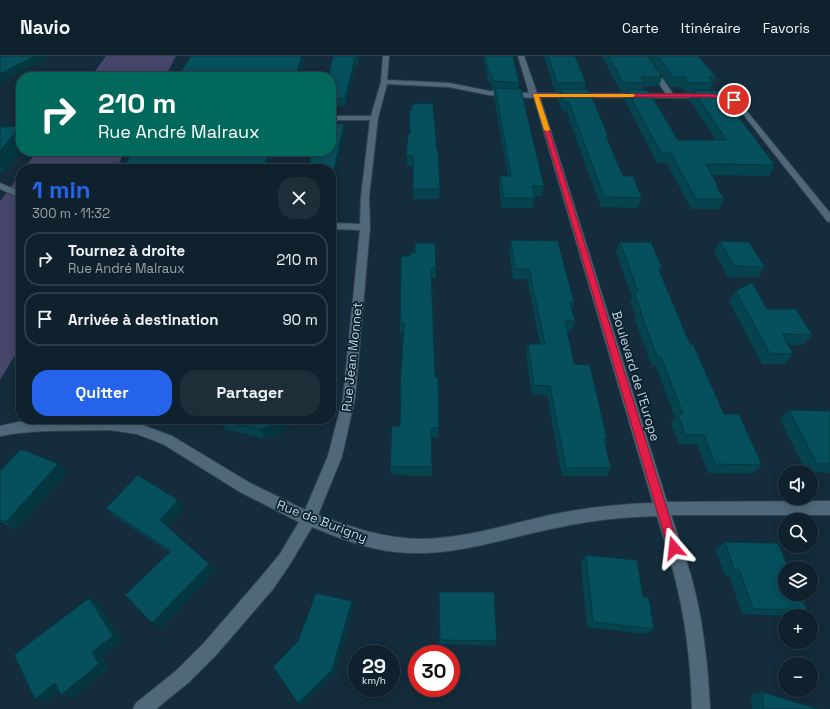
<!DOCTYPE html>
<html lang="fr">
<meta charset="utf-8">
<style>
body{margin:0;font-family:"Space Grotesk",sans-serif;background:#1d2e38;color:#f1f3f6;height:100vh;display:flex;flex-direction:column;font-size:15px;white-space:nowrap}
*{box-sizing:border-box;margin:0}
p{font-size:13px;color:#9ba3a9}
.icon{flex:none;width:22px;height:22px;fill:none;stroke:currentColor;stroke-width:2;stroke-linecap:round;stroke-linejoin:round}
.map{position:relative;flex:1;overflow:hidden}
.details{position:absolute;left:16px;top:108px;width:320px;height:260px;display:flex;flex-direction:column;background:#0f212c;border-radius:16px;box-shadow:0 2px 10px #0003,0 0 0 1px #2f3e48}
.details>*{flex:none}
.hud{position:absolute;left:16px;top:16px;width:320px;height:84px;border-radius:16px;box-shadow:0 2px 10px #0003,0 0 0 1px #2f3e48;background:#00695c;color:#fff;overflow:hidden}
.tools{position:absolute;left:778px;top:409px;display:grid;gap:8px}
.tools a{display:grid;place-items:center;width:40px;height:40px;border-radius:50%;background:#0f212c;box-shadow:0 2px 10px #0003,0 0 0 1px #2f3e48;font-size:20px}
.speed{position:absolute;left:348px;top:589px;display:flex;gap:8px;font-size:20px;font-weight:700;text-align:center}
.speed>*{display:grid;place-content:center;width:52px;height:52px;border-radius:50%;background:#0f212c;box-shadow:0 2px 10px #0003,0 0 0 1px #2f3e48;line-height:1}
.speed small{font-size:10px;font-weight:400}
.speed .limit{border:6px solid #d22;background:#fff;color:#111}
.pin{position:absolute;display:grid;place-items:center;width:34px;height:34px;color:#fff;margin:-17px;border:2px solid #fff;border-radius:50%;box-shadow:0 1px 4px #0007}
.me{position:absolute;width:44px;margin:-22px;rotate:343deg;stroke-linejoin:round;filter:drop-shadow(0 0 3px #0008)}
.turn{display:flex;align-items:center;gap:14px;height:84px;padding:0 16px;font-size:18px}
.turn .icon{width:52px;height:52px;stroke-width:2.5}
.turn b{display:block;font-size:28px;line-height:34px}
.round{display:grid;place-items:center;flex:none;width:42px;height:42px;border-radius:16px;background:#1d2e38}
.summary{display:flex;align-items:center;justify-content:space-between;height:68px;padding:0 16px}
h1{font-size:24px;font-weight:600;line-height:30px;color:#2563eb}
.cta{display:flex;gap:8px;margin-top:auto;padding:8px 16px}
.cta a{flex:1;height:46px;border-radius:16px;background:#2563eb;color:#fff;font-size:16px;font-weight:600;line-height:46px;text-align:center}
.cta a+a{background:#1d2e38;color:#f1f3f6}
ul{padding:0;list-style:none}
li{display:flex;align-items:center;gap:12px;height:54px;margin:0 8px 6px;padding:0 8px;border:2px solid #2f3e48;border-radius:16px}
li div{flex:1}
li b{display:block;font-size:15px}
li em{font-style:normal}
header{display:flex;align-items:center;gap:24px;box-sizing:border-box;height:56px;padding:0 20px;background:#0f212c;border-bottom:1px solid #2f3e48}
header strong{font-size:19px}
nav{display:flex;gap:22px;margin-inline-start:auto;font-size:14px}
.map>svg:first-child{display:block}
.green{fill:#46456a}
.lines{fill:none;stroke-linecap:round;stroke-linejoin:round}
.minor-casing{stroke:#334652;stroke-width:2}
.minor{fill:#50697a;fill-rule:evenodd}
.wall{fill:#05444f}
.shaded-wall{fill:#043740}
.building{fill:#064f5c;stroke:#043740}
.route{fill:#e11d48;stroke:#92132f}
.slow{fill:#f59e0b}
.labels{text-anchor:middle;dominant-baseline:central;stroke-width:3.5;stroke-linejoin:round;paint-order:stroke}
.street-label{font-size:13px;fill:#c5d3dd;stroke:#0a2230}
</style>
<header>
<strong>Navio</strong>
<nav><a>Carte</a><a>Itinéraire</a><a>Favoris</a></nav>
</header>
<div class="map">
<svg width="830" height="653" viewBox="0 0 830 653">
<rect width="100%" height="100%" fill="#142c3b"/>
<path class="green" d="M106 0H176L165 21H91Z
M37 95H125L116 113H24Z
M21 117V289L0 324V145Z"/>
<g class="lines">
<defs>
<path id="minor" d="M383 0H389L387 24 449 27 489 35 529 37 518 0H524L537 37 666 38 641 0H647L673 38C695 38 721 34 740 47L830 157V166L827 165 736 49 727 44 709 42 540 41 667 446 830 445V459H671C678 480 685 500 691 520 703 563 708 609 710 653H692C691 609 686 565 675 522 670 501 663 481 657 460 625 461 592 464 561 471 506 481 453 502 396 496 367 493 339 482 312 471L290 508 273 533 216 599 189 626 156 653H133L136 647 177 614 204 587 261 521 280 498 299 466 240 436 163 388 137 378 110 374 45 375 18 377 0 380V370L18 366 45 365 110 364 137 367 172 380 250 427 305 454 328 400 343 342 360 174 331 173V167L360 168 361 141 370 64H331V60H371L381 26ZM387 28 449 31 489 39 534 42 653 447C622 448 591 451 560 457 515 466 470 482 423 483 387 483 352 472 318 459L342 400 355 342 370 171 369 141 378 62Z
M0 127 21 136V142L0 133Z"/>
</defs>
<use href="#minor" class="minor-casing"/>
<use href="#minor" class="minor"/>
</g>
<path class="wall" d="M333 0H360L358 9H356L345 50H331V21Z
M483 0H513L519 27 518 33 544 130 542 140H535V142L533 152H502L499 130 500 120H508L494 41V34H492L491 26H488Z
M544 0H575L586 27 584 34 608 80 607 84 623 120 642 142 638 152 601 151 566 55H562L558 43 559 36H555Z
M602 0H648L662 21 659 30H643L642 34 678 84H716L689 43 692 36H685L681 31H670L649 0H698L716 21 710 34 775 109 769 120 712 119 718 130 717 132 724 143 719 153H691L667 107H657L624 43 626 36H621Z
M21 70V95L4 116H0V71Z
M408 78 440 133 439 143H413V110H407Z
M511 184 574 246 572 252 575 265 572 275H567L574 308 607 383 605 387 611 412 606 420H562L547 339H532L526 298 528 288H540L527 223H513L509 194Z
M720 185 765 211 758 221H728L714 196Z
M620 186 662 212 660 216 690 288 724 358 762 409 753 417H708L697 388H679L671 367 675 362 656 310H652L635 264 636 262 630 246 632 241 616 196Z
M410 200 436 212V222H432L435 321 439 372 438 381H432V420L391 419 390 411 400 370 401 342H400V332L403 277H400V267Z
M736 235 812 279 803 289H788L793 298 784 308H762L729 245Z
M21 296V316L13 308Z
M789 354 830 355V417L806 416 780 363Z
M295 363 278 379 264 382 225 373 221 364Z
M0 415 67 416 17 474 0 466Z
M106 452H184L167 471 209 508 215 515 161 572 169 496 114 460Z
M725 486 807 554 794 560 742 558 729 520H725L715 493Z
M586 499 643 541 654 573 646 578 587 571 581 506Z
M439 536 497 585 494 590 439 588Z
M762 636 819 653H752L751 639Z"/>
<path class="shaded-wall" d="M35 0H52L0 27V18Z
M302 0H306L298 21H295Z
M358 0H360L358 9Z
M355 2 356 9 345 50V43Z
M344 68 345 75 331 138V127Z
M21 70V95L4 116 0 110V95Z
M269 95H273L267 113H263Z
M282 363H295L278 379 264 382 260 373Z
M58 408 67 416 17 474 6 466Z
M178 444 184 452 167 472 160 464Z
M209 508 215 515 161 572 152 567Z
M89 542 99 547 122 585 102 601 109 612 73 642 61 639 92 596Z
M352 545 354 551 335 618 302 650 298 647Z
M55 627 66 630 48 646 35 643Z"/>
<path class="building" d="M0 0H35L0 18Z
M191 0H302L295 21H177Z
M333 0H358V2H355L345 43H331V21H328Z
M485 0H513L519 27 493 25 492 18H489Z
M548 0H575L586 27H557Z
M609 0H648L662 21H641L644 27H623Z
M658 0H698L716 21H709L713 27H688L685 21H673Z
M495 32 521 33 544 130H532L535 142H504L500 120H511Z
M560 33 589 34 608 80H606L623 120H633L642 142 604 141 569 46H564Z
M627 34H648L678 84H727L693 34 719 35 775 109 706 108 718 130H716L724 143H696L671 97H661Z
M433 47 437 94H438L440 133H413V100H406L408 78H410L409 54H412V48Z
M331 68H344L331 127V113H308L312 95H331Z
M21 70 0 95V71Z
M133 95H269L263 113H122Z
M511 184 558 185 574 246H570L575 265H565L574 308 590 309 607 383H604L611 412H566L550 330 534 329 528 288H545L529 213H515Z
M720 185 749 186 765 211 734 210Z
M620 186H651L662 212H658L690 288H693L724 358H739L762 409 715 408 704 379H685L678 358H683L661 301H657L640 254H641L634 236H638Z
M415 187H435L436 212H431L435 321H438L439 372H431L432 411H390L392 370H400L401 332H400L404 267H400L401 200H410V197H415Z
M752 226 767 253H796L812 279 782 278 793 298H770L736 235Z
M21 296V308H13Z
M789 354 830 355V408H817Z
M221 363H282L274 369 260 373 221 364Z
M21 393 58 408 6 466 0 464V415Z
M138 419 178 444 160 464 209 508 152 567 125 539 171 495 106 452Z
M725 486 778 487 789 512H785V538H800L807 554 753 553 739 513 734 514Z
M586 499 637 504 643 541 649 542 654 573 593 566Z
M439 536H494L497 585 440 584Z
M316 537 352 545 332 614 298 647 273 611 298 585Z
M89 542 113 580 92 596 99 608 61 639 55 627 35 643 14 599Z
M762 636 819 653H764Z"/>
<path class="route" d="M535 38H709L722 39 736 44 734 46 721 42 709 41H539L679 492 678 496 674 498 670 496 668 492 535 42 532 39Z"/>
<path class="slow" d="M533 38H633L635 39 633 41H539L550 74 547 75 544 74Z"/>
<g class="labels">
<g class="street-label">
<text transform="translate(352 301) rotate(-84)">Rue Jean Monnet</text>
<text transform="translate(636 320) rotate(73)">Boulevard de l'Europe</text>
<text transform="translate(322 465) rotate(21)">Rue de Burigny</text>
</g>
</g>
</svg>
<div class="tools">
<a><svg class="icon" aria-label="sound" viewBox="0 0 24 24"><path d="M4 9h4l5-4v14l-5-4H4zM17 9q2 3 0 6"/></svg></a>
<a><svg class="icon" aria-label="search" viewBox="0 0 24 24"><circle cx="10" cy="10" r="6"/><path d="M15 15l6 6"/></svg></a>
<a><svg class="icon" aria-label="layers" viewBox="0 0 24 24"><path d="M12 4l9 5-9 5-9-5zM3 14l9 5 9-5"/></svg></a>
<a>+</a>
<a>−</a>
</div>
<div class="speed"><div>29<small>km/h</small></div><div class="limit">30</div></div>
<div class="pin" style="left:734px;top:44px;background:#d93025"><svg class="icon" aria-label="arrive" viewBox="0 0 24 24"><path d="M6 21V4h12l-3 4 3 4H6"/></svg></div>
<svg class="me" style="left:674px;top:492px" viewBox="-20 -20 40 40"><path d="M0-17L14 15 0 8-14 15z" fill="#e11d48" stroke="#fff" stroke-width="4"/></svg>
<div class="hud">
<div class="turn"><svg class="icon" aria-label="right" viewBox="0 0 24 24"><path d="M7 20v-9h11M14 6l5 5-5 5"/></svg><div><b>210 m</b>Rue André Malraux</div></div>
</div>
<section class="details">
<div class="summary"><div><h1>1 min</h1><p>300 m · 11:32</p></div><a class="round"><svg class="icon" aria-label="close" viewBox="0 0 24 24"><path d="M6 6l12 12M18 6L6 18"/></svg></a></div>
<ul>
<li><svg class="icon" aria-label="right" viewBox="0 0 24 24"><path d="M7 20v-9h11M14 6l5 5-5 5"/></svg><div><b>Tournez à droite</b><p>Rue André Malraux</p></div><em>210 m</em></li>
<li><svg class="icon" aria-label="arrive" viewBox="0 0 24 24"><path d="M6 21V4h12l-3 4 3 4H6"/></svg><div><b>Arrivée à destination</b></div><em>90 m</em></li>
</ul>
<div class="cta"><a>Quitter</a><a>Partager</a></div>
</section>
</div>
